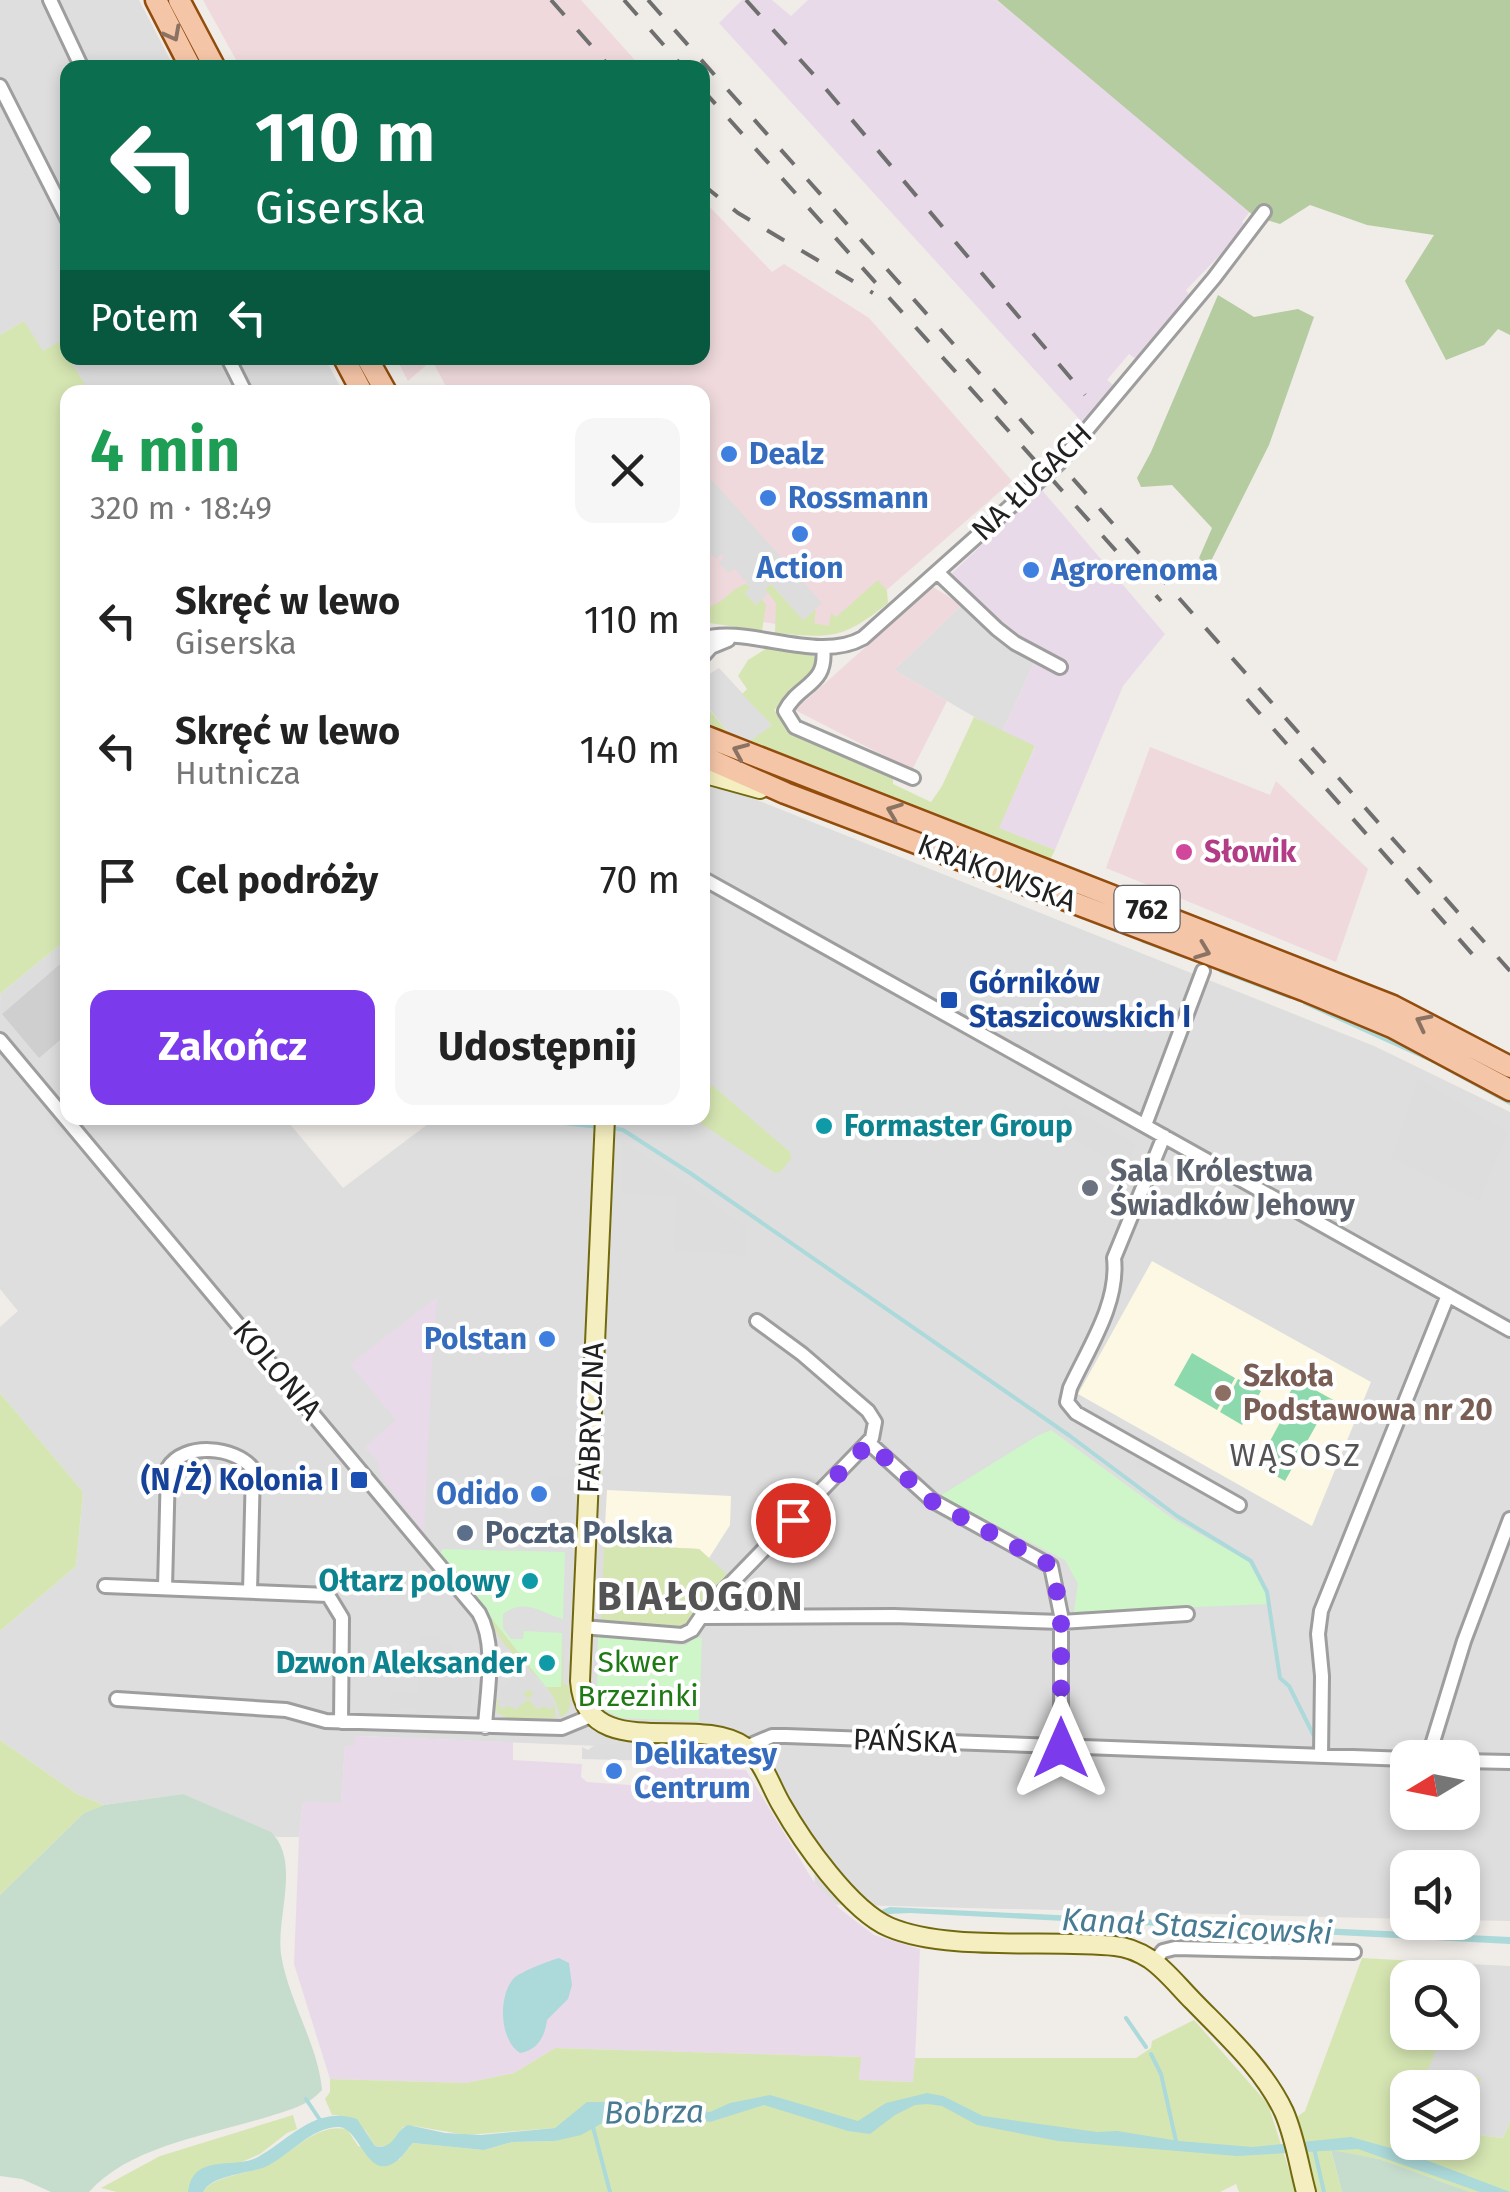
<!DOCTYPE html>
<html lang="pl">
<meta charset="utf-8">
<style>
body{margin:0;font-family:"Fira Sans",sans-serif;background:#f6f6f6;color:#222;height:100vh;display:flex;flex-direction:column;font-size:38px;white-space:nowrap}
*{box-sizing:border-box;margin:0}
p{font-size:32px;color:#767676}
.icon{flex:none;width:55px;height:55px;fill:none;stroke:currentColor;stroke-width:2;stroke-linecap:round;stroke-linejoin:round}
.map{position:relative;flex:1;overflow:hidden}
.details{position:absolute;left:60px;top:385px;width:650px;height:740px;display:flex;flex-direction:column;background:#fff;border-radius:20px;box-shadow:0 5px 15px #0003}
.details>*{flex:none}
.top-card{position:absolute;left:60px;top:60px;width:650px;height:305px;border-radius:20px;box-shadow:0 5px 15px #0003;background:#0b6e4f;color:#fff;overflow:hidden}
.needle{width:65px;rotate:260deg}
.controls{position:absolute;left:1390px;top:1740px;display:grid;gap:20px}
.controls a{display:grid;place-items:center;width:90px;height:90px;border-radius:20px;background:#fff;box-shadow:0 5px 15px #0003;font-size:50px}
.pin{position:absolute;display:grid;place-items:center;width:85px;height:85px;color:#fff;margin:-42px;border:5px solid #fff;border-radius:50%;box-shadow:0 2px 10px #0007}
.me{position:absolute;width:110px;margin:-55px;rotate:0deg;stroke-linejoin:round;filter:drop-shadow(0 0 8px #0008)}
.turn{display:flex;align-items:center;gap:35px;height:210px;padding:0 30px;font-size:45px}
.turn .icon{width:130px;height:130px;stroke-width:2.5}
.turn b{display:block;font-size:70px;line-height:85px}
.then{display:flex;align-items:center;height:95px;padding:0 30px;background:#0003;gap:20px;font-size:38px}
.round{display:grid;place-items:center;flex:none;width:105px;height:105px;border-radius:20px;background:#f6f6f6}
.overview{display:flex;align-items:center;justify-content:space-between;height:170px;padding:0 30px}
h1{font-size:60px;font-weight:700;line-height:75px;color:#1e9e55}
.action{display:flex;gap:20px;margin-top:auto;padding:20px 30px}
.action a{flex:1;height:115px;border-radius:20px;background:#7c3aed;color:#fff;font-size:40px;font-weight:700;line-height:115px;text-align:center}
.action a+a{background:#f6f6f6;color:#222}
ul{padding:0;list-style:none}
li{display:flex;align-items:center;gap:30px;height:130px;padding:0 30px}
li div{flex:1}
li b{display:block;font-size:38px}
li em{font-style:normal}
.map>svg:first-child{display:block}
.residential{fill:#dedede;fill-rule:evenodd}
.commercial{fill:#efd9dc}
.industrial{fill:#e9dae9}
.education{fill:#fdf8e4}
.religious{fill:#cfcfcf}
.grass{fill:#d6e6b2;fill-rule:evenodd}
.forest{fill:#b5cca0}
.wetland{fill:#c6ddce}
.park{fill:#cef6c9}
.pitch{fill:#8cd9ad}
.parking{fill:#ddd}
.water{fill:#acd9da}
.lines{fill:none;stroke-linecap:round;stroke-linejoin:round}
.stream{stroke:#acd9da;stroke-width:4}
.minor-casing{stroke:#9e9e9e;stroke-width:18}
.secondary-casing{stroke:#72690d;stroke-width:22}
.primary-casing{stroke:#924c0b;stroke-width:25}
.minor{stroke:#fff;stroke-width:12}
.secondary{stroke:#f5eec1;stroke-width:18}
.primary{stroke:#f5c5a8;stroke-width:20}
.rail{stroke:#6f6f6f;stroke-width:4;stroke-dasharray:20 20;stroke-linecap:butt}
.oneway{stroke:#8b7364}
.route{stroke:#7c3aed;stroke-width:18;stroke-dasharray:0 32.4}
.shop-dot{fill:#3f7fe0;stroke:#fff;stroke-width:4}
.hotel-dot{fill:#d1479c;stroke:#fff;stroke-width:4}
.transit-dot{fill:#1a4fb4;stroke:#fff;stroke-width:4}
.culture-dot{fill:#0f9aa8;stroke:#fff;stroke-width:4}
.worship-dot{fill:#6b7280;stroke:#fff;stroke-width:4}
.education-dot{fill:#8d6e63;stroke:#fff;stroke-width:4}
.service-dot{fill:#5c6f8a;stroke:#fff;stroke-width:4}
.labels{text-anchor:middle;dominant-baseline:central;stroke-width:8;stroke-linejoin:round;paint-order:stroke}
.shield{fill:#fff;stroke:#646464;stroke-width:2.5}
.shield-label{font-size:28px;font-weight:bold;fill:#212121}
.shop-label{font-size:30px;font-weight:bold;fill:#366cbe;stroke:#fff;text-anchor:start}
.street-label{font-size:30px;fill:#212121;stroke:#fff}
.hotel-label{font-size:30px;font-weight:bold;fill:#b23c85;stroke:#fff;text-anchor:start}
.transit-label{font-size:30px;font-weight:bold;fill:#164399;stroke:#fff;text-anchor:start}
.culture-label{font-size:30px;font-weight:bold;fill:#0d838f;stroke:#fff;text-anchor:end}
.worship-label{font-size:30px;font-weight:bold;fill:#5b616d;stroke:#fff;text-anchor:start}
.education-label{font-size:30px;font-weight:bold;fill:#785e54;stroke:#fff;text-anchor:start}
.service-label{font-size:30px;font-weight:bold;fill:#4e5e75;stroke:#fff;text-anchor:start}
.park-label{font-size:30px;fill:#1f7914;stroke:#fff}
.neighbourhood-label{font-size:32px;letter-spacing:2.5px;fill:#545454;stroke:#fff}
.water-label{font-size:32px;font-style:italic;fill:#497c93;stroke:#fff}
.district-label{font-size:40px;font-weight:bold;letter-spacing:2.5px;fill:#545454;stroke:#fff}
</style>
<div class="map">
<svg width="1510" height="2192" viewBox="0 0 1510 2192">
<rect width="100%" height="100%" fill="#f0ece8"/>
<path class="residential" d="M0 0H139L174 67 68 68V358H325L343 392H68L67 408 24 321 0 335Z
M962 605 1004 642 1035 660 1002 733 894 670Z
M719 668 772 725 753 742 731 736 703 701V678Z
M702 785 737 792 1374 1046 1510 1112V1921L1463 1920 1462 1868H1408L1407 1919 815 1904 814 1840 786 1800 771 1753 358 1736 354 1746 345 1747 341 1804 303 1802 299 1837H277L183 1794 104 1805 77 1794 0 1740V1631L76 1566 83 1492 0 1393V1327L18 1311 0 1289V999L67 939 68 1118H285L343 1188 436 1118H702ZM1408 1758H1462V1812H1408Z
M1469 1964 1510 1966V2122L1503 2138 1464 2133 1481 2078 1426 2073 1442 2033 1462 2032 1463 1983Z"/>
<path class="commercial" d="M203 0H581L641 67H240Z
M703 200 772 272 784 264 869 318 1012 481 836 634 703 612 702 392H449L432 360 408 381 396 358H702Z
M933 587 962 605 894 670 947 701 912 770 795 710Z
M1150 747 1270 795 1276 781 1368 869 1336 962 1106 868Z"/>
<path class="industrial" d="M742 0H772L791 16 808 0H996L1251 210 1242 222 1247 227 1186 290 1189 295 1136 359 1129 354 1107 380 1113 385 1082 422 719 23Z
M1041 489 1165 634 1123 686 1055 850 998 828 1035 747 1002 733 1035 660 950 575Z
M437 1297 432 1360 424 1532 381 1477 378 1462 365 1447 396 1420 350 1364Z
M358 1736 513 1742V1760L582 1764 581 1777 587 1782 645 1786 646 1766 746 1770 812 1879 840 1909 874 1935 920 1949 914 2082 859 2080 860 2057 555 2048 514 2073 466 2083 330 2079 294 1964 299 1837 303 1802 341 1803 345 1746H354V1738Z"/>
<path class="education" d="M1152 1261 1371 1382 1312 1526 1078 1394Z
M607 1490 731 1496 730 1525 709 1558 699 1549 604 1544Z"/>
<path class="religious" d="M67 958V1034L39 1058 2 1014Z"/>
<path class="grass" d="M24 321 43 351 67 337 68 358H82L72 364 90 392H68L67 939 0 994V335Z
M878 580 887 591 888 603C842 640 832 638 775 633L776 603 765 589 771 584 803 620 816 609 814 623 829 626 831 613 836 617Z
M746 584 751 587 745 593 755 604 762 599 766 605 762 631 703 622 702 606C722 609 729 588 746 584Z
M767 648C784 649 807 646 819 661L815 673 774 710 795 733 893 775V784L931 802 942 786 974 717 1035 746 999 828 1055 850 1050 860 703 729 702 701 731 736 749 742 772 725 742 694 747 689 738 676 748 660Z
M703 1085 713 1086 790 1152 791 1159 780 1172 775 1173 693 1118H702Z
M0 1393 83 1492 76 1566 0 1631Z
M604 1544 699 1549 729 1576 682 1628 601 1623Z
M440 1553 546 1687 561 1686 564 1634 563 1682 570 1688C570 1700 573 1713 560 1717 555 1678 504 1658 492 1623Z
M529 1690 534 1693 537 1709 544 1706 550 1709 555 1705V1718L509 1719 497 1713 496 1699 515 1709 527 1700 523 1693Z
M0 1740 77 1794 104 1805 84 1813 0 1895Z
M1362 1958 1469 1964 1463 1983 1462 1978H1408V2032L1442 2033 1427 2073 1481 2078 1464 2133 1503 2138 1510 2122V2192H1470L1379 2159 1331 2151 1342 2192H1315L1303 2156 1298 2116 1305 2111ZM1408 2088H1462V2142H1408Z
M1194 2020 1268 2104 1296 2192H1239L1236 2184 1220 2192H203C213 2175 250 2174 268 2165 294 2152 315 2123 347 2129L358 2146 399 2160 413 2143 484 2150 512 2142 555 2141 594 2128 621 2113 710 2112 662 2102H590L555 2128 466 2135 414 2126 403 2127 389 2146H375L365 2130 337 2115H332L325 2099 330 2092V2079L466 2083 514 2073 555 2048 861 2057 859 2080 913 2082 915 2058H1136L1151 2048 1152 2041Z
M293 2115 297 2129 287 2133 260 2154 189 2185 188 2192H117L101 2188 160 2156Z"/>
<path class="forest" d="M997 0H1510V335L1498 329 1484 345 1446 360 1405 281 1434 235 1367 225 1310 205 1280 224 1254 216Z
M1218 295 1254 317 1298 309 1314 317 1269 445 1208 567 1199 558 1212 528 1172 485 1141 487 1137 478 1151 452Z"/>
<path class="wetland" d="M183 1794 271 1832C301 1861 276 1917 281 1954 288 2000 318 2044 322 2090 308 2106 286 2111 267 2117 209 2135 130 2146 89 2192H51L22 2179 0 2176V1895L84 1813 104 1805Z
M1331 2150 1379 2159 1470 2192H1342Z"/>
<path class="park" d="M1051 1430 1173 1519 1248 1561 1265 1591 1268 1604 1074 1612 1078 1584 1065 1560 940 1496 1037 1436Z
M443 1549 565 1552 563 1619C541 1613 526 1597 503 1614V1628L511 1639H523L524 1631 562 1633 561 1687H546L440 1553Z
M607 1633 678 1645H686L696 1637 702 1638 699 1721 621 1718 602 1709 597 1693 598 1634Z"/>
<path class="pitch" d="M1192 1353 1235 1378 1217 1410 1174 1385Z
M1238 1379 1261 1391 1242 1425 1220 1412Z
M1297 1380 1337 1402 1325 1423 1319 1420 1285 1481 1257 1465 1290 1404 1285 1401Z"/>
<path class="parking" d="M703 470 822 603 803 620 771 584 765 589 768 593 756 605 745 593 750 587 735 569 728 573 719 563 724 557 721 554 716 559 703 545Z
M67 939V958L2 1014 0 994Z
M1418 1079 1508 1132 1479 1201 1392 1158Z
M1065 1105 1136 1144 1126 1169 1053 1128Z
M622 1140 747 1227 745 1255 674 1251 676 1196 623 1194Z
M1089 1407 1194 1468 1183 1485 1162 1472 1164 1468 1157 1464 1140 1470 1135 1467 1137 1458 1131 1449 1125 1446 1123 1450 1072 1422 1079 1409 1086 1413Z
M569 1473H573L579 1488 573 1489 571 1531 576 1532 572 1543 547 1541 549 1476 568 1477Z
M420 1635 441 1636V1643L453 1644V1659H472L471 1710 468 1712 416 1713 414 1708 390 1710 391 1692 418 1693Z
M516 1657 555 1705 550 1709 544 1706 537 1709 528 1699 534 1693 529 1690 523 1693 528 1699 515 1710 510 1705 502 1709 497 1703 503 1698 500 1690 513 1680 503 1667Z
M643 1740 696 1747 698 1762 582 1759V1747L588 1750 596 1744 641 1745Z"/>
<path class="water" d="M890 1907 1510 1937V1944L910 1913 888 1914 881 1910Z
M559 1958 569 1963 572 1985 568 1999 547 2020C545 2036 538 2050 520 2053 499 2040 498 1995 514 1978 520 1972 551 1960 559 1958Z
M927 2093 943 2096 983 2116 1097 2132 1117 2131 1179 2141 1253 2147 1351 2137 1405 2152 1510 2192H1480L1358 2149 1237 2156 1058 2141 977 2125 942 2106 927 2104 915 2105 895 2115 870 2134 848 2131 764 2105 710 2122 658 2113H621L581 2135 555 2141 512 2142 484 2150 413 2143C408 2148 404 2155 398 2160 367 2185 361 2128 339 2127 310 2127 290 2156 265 2167 247 2174 212 2175 203 2192H188C193 2152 235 2170 258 2157 290 2139 316 2105 357 2119L375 2146C395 2150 393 2132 408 2125L445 2133 481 2135 555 2128 587 2102H662L710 2112 730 2103 770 2095 858 2121 886 2103Z"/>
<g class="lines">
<path class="stream" d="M1143 941 1186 957
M1221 971 1290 997
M1305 1003 1433 1061 1510 1103
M551 1118 555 1122 599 1127
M608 1127 623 1130 690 1173 1070 1436 1177 1516 1251 1561 1267 1592 1280 1678 1289 1686 1315 1738
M1126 2018 1146 2047
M1151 2054 1161 2074 1176 2141
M306 2099 320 2120
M593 2127 610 2192
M1314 2148 1324 2192"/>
<defs>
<path id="minor" d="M50 0 82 68
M0 86 68 220
M228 358 245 392
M937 572 997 629 1015 643 1060 667
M702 639C746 624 817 664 863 638L1059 463 1214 278 1264 212
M823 647C828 686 799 683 785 711L795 727 913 778
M702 657 711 647 728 640
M702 878 1510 1330
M0 1040 479 1613C497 1646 487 1690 485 1727
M1145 1125 1203 971
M1164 1136 1114 1258C1119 1303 1089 1347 1070 1388L1067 1402 1076 1413 1239 1505
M869 1443 933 1501 1051 1566 1061 1615V1747
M105 1586 328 1595 342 1618 341 1722
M165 1588 168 1468C184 1442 235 1446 253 1469L250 1592
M701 1617 894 1616 1061 1622 1187 1614
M582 1627 682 1635 692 1630 707 1608 872 1438 875 1422 868 1411 802 1354 757 1321
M117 1699 286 1710 326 1721 562 1728 591 1716
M746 1747 772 1736H786L1408 1759
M1321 1756 1322 1676 1318 1634 1321 1611 1448 1295
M1428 1758 1464 1641 1510 1519
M1462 1761 1510 1762
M1154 1962 1163 1951 1175 1948 1354 1952"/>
<path id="secondary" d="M702 773 760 789
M605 1118 580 1681C586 1766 696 1712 745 1747 763 1760 770 1785 781 1804 802 1841 850 1910 889 1927 947 1952 1050 1939 1115 1946 1127 1947 1139 1952 1150 1959 1166 1970 1179 1987 1193 2001 1225 2034 1264 2069 1284 2112 1295 2137 1299 2166 1306 2192"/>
<path id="primary" d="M156 0 191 68
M179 0 215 68
M344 358 362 392
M367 358 386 392
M702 735 1393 1006 1510 1067
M702 756 785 793 1306 991 1392 1027 1510 1090"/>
</defs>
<use href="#minor" class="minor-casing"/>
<use href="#secondary" class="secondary-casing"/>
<use href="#primary" class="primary-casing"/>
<use href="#minor" class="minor"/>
<use href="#secondary" class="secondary"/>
<use href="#primary" class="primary"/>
<path class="rail" d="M551 0 611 68
M624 0 684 68
M648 0 1510 971
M746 0 814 75 1085 395
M702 89 1161 601
M702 184 738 213 873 293
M1247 699 1482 965"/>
</g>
<defs><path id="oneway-chevron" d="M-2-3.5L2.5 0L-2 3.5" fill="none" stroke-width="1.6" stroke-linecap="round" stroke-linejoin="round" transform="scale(2.5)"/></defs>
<g class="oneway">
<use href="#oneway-chevron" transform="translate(173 34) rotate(62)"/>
<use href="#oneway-chevron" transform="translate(740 751) rotate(-157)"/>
<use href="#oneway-chevron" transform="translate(894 811) rotate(-159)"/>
<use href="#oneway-chevron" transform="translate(1203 951) rotate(21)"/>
<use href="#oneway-chevron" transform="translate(1423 1022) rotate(-153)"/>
</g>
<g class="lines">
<path class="route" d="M793 1520 869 1443 933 1502 1052 1566 1061 1615V1748"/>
</g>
<g class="shop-dot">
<circle cx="729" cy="454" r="10"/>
<circle cx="768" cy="498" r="10"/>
<circle cx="800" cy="534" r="10"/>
<circle cx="1031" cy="570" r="10"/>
<circle cx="547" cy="1339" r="10"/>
<circle cx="539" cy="1494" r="10"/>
<circle cx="614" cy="1771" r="10"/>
</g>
<circle class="hotel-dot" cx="1184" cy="852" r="10"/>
<g class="transit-dot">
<rect x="939" y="990" width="20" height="20" rx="5"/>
<rect x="349" y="1470" width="20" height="20" rx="5"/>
</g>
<g class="culture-dot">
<circle cx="824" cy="1126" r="10"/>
<circle cx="530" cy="1581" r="10"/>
<circle cx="547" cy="1663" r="10"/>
</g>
<circle class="worship-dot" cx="1090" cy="1188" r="10"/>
<circle class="education-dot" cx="1223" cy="1393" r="10"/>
<circle class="service-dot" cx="465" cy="1533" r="10"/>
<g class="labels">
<rect class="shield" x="1114.5" y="886" width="65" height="46" rx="8"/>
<g class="shield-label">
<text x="1147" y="909">762</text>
</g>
<g class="shop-label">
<text x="749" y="454">Dealz</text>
<text x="788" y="498">Rossmann</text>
<text x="800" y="568" text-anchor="middle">Action</text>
<text x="1051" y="570">Agrorenoma</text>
<text x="527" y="1339" text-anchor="end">Polstan</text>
<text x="519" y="1494" text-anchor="end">Odido</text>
<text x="634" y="1754">Delikatesy<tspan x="634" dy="34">Centrum</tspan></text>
</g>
<g class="street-label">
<text transform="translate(1032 482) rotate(-44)">NA ŁUGACH</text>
<text transform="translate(997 873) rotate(21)">KRAKOWSKA</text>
<text transform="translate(277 1370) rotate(50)">KOLONIA</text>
<text transform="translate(591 1418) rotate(-88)">FABRYCZNA</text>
<text transform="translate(905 1741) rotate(2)">PAŃSKA</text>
</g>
<g class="hotel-label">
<text x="1204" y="852">Słowik</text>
</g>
<g class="transit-label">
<text x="969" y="983">Górników<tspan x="969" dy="34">Staszicowskich I</tspan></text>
<text x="339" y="1480" text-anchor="end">(N/Ż) Kolonia I</text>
</g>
<g class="culture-label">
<text x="844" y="1126" text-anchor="start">Formaster Group</text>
<text x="510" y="1581">Ołtarz polowy</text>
<text x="527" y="1663">Dzwon Aleksander</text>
</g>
<g class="worship-label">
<text x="1110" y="1171">Sala Królestwa<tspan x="1110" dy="34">Świadków Jehowy</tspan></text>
</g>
<g class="education-label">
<text x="1243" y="1376">Szkoła<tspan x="1243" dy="34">Podstawowa nr 20</tspan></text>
</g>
<g class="service-label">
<text x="485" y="1533">Poczta Polska</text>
</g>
<g class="park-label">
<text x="638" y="1662">Skwer<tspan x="638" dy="34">Brzezinki</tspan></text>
</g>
<g class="neighbourhood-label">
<text x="1296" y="1455">WĄSOSZ</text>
</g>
<g class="water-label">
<text transform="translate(1197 1926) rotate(3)">Kanał Staszicowski</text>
<text transform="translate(654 2112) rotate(-1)">Bobrza</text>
</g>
<g class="district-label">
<text x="701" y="1597">BIAŁOGON</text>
</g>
</g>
</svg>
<div class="controls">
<a><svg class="needle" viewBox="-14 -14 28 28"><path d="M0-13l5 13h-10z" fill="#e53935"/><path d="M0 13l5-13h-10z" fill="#767676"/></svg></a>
<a><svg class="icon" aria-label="sound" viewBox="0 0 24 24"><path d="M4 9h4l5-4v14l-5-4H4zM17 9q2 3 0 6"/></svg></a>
<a><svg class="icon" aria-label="search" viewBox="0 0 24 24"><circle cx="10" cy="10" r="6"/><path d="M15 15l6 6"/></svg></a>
<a><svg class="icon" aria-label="layers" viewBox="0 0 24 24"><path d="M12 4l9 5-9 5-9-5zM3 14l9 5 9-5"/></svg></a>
</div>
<div class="pin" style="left:793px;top:1520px;background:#d93025"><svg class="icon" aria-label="arrive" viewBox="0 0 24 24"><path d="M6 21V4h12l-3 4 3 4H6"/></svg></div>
<svg class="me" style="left:1061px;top:1748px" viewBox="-20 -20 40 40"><path d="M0-17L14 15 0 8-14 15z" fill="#7c3aed" stroke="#fff" stroke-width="4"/></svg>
<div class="top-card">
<div class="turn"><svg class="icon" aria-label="left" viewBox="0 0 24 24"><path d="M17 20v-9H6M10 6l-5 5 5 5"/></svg><div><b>110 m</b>Giserska</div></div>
<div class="then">Potem<svg class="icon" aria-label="left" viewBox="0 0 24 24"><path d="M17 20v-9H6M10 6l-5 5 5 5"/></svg></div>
</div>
<section class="details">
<div class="overview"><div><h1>4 min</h1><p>320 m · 18:49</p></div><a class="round"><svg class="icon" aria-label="close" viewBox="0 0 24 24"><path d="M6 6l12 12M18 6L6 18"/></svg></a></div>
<ul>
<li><svg class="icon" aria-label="left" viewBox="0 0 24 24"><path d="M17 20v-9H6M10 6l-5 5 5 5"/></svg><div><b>Skręć w lewo</b><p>Giserska</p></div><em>110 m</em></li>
<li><svg class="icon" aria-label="left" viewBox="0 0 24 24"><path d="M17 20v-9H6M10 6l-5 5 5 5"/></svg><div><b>Skręć w lewo</b><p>Hutnicza</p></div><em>140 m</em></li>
<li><svg class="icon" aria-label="arrive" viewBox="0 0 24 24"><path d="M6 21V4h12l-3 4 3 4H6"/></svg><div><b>Cel podróży</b></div><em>70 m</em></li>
</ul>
<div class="action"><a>Zakończ</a><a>Udostępnij</a></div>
</section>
</div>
